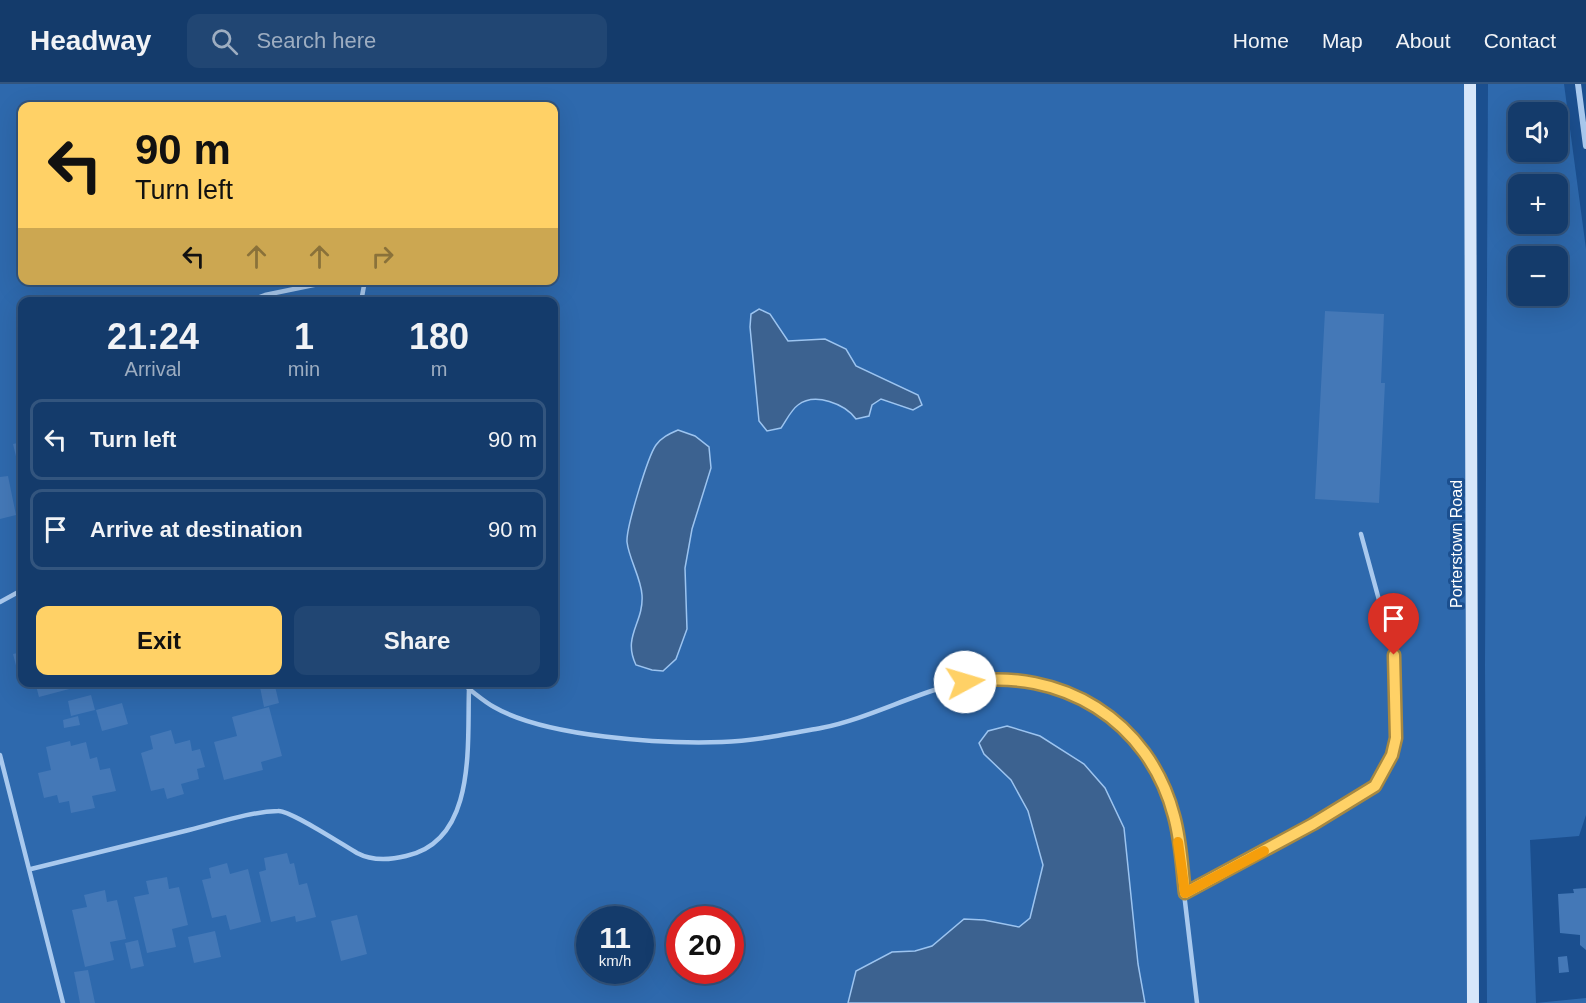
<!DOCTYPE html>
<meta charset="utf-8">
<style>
body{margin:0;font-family:Helvetica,sans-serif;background:#214673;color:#f1f3f6;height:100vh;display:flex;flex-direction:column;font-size:22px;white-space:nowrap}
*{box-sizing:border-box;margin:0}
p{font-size:20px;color:#9dadc1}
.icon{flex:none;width:33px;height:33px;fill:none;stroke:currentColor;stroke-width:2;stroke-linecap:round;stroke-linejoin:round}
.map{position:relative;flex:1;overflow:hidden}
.sheet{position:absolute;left:18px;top:213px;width:540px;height:390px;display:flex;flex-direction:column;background:#143b6b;border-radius:12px;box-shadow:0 6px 24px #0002,0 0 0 2px #33557e}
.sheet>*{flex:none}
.top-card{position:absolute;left:18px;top:18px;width:540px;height:183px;border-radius:12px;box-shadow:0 6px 24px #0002,0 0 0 2px #33557e;background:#ffd166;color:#111;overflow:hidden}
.fabs{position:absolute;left:1508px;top:18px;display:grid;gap:12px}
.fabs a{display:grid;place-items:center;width:60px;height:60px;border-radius:12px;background:#143b6b;box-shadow:0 6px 24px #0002,0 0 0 2px #33557e;font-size:30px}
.speed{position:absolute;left:576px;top:822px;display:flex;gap:12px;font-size:30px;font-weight:700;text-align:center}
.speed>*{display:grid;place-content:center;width:78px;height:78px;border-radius:50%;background:#143b6b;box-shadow:0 6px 24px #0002,0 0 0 2px #33557e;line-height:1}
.speed small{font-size:15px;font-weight:400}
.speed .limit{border:9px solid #d22;background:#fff;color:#111}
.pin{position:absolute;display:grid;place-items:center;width:51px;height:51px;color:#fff;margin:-62px -26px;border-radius:50% 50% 50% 0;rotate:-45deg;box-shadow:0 0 6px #0007}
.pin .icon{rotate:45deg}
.me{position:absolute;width:66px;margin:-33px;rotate:84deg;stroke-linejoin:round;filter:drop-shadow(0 0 4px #0008)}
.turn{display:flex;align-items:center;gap:21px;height:126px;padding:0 18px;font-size:27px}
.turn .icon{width:78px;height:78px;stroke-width:2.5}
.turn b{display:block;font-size:42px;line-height:51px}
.lanes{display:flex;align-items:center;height:57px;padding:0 18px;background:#0003;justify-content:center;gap:30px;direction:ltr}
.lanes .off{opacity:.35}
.eta{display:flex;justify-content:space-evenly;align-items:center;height:102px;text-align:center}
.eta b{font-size:36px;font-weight:700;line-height:42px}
.primary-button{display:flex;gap:12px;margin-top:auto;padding:12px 18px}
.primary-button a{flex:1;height:69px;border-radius:12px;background:#ffd166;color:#111;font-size:24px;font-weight:700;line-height:69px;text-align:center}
.primary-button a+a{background:#214673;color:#f1f3f6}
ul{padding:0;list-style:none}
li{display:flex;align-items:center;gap:18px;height:81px;margin:0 12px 9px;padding:0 6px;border:3px solid #33557e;border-radius:12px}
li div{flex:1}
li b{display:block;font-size:22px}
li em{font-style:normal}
header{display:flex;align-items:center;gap:36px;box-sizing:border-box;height:84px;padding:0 30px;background:#143b6b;border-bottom:2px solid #33557e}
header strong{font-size:28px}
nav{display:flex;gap:33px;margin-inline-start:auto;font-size:21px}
.search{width:420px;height:54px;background:#214673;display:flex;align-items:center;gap:15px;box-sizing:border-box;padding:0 21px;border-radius:12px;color:#9dadc1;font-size:22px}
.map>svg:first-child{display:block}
.green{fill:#2e69ad;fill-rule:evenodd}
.water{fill:#3c6290;stroke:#9cc4f0;stroke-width:1.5}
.building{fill:#4478b7}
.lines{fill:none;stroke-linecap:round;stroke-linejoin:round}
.lane{stroke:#a9c9ee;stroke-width:4.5}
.street{stroke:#a9c9ee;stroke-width:6}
.secondary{stroke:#d6e6fa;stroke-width:12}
.route-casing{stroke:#a68842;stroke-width:15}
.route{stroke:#ffd166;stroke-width:10}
.slow{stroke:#f59e0b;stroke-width:10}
.labels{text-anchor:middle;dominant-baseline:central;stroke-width:6;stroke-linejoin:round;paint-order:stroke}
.street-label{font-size:16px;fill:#fff;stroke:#1b4f8f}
</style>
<header>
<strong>Headway</strong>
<div class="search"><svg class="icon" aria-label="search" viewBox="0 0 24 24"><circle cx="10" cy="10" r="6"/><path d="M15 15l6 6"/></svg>Search here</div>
<nav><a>Home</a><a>Map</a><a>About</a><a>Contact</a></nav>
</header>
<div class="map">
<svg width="1586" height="919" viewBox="0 0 1586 919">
<rect width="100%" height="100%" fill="#1b4f8f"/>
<path class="green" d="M0 0H1470L1468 919H0ZM22 22H554V196H22ZM22 218H554V598H22ZM590 836H640V886H590ZM680 836H730V886H680Z
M1488 0H1564L1586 165V731L1579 752 1530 756 1536 919 1586 914V919H1487L1485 581ZM1518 28H1557V68H1518ZM1518 100H1557V140H1518ZM1518 172H1557V212H1518Z"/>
<path class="water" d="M759 225 770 230 788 257 825 255 846 265 856 282 918 311 922 321 913 326 881 315 872 321 869 332 856 335C845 320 815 308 798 321 791 326 786 337 781 344L767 347 759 337 750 243 751 230Z
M678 346 695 352 709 363 711 384 692 445 685 484 687 545 676 575 663 587 652 586 636 581C622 552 644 539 642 511 641 494 629 475 627 458 626 444 648 372 656 361 662 353 669 350 678 346Z
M1007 642 1040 652 1084 680 1105 704 1124 744 1138 880 1145 919H848L856 887 892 868 915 867 932 862 964 835 984 836 1019 843 1030 834 1043 781 1028 727 1011 696 984 670 979 659 988 647Z"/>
<path class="building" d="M1325 227 1384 230 1381 299H1385L1379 419 1315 415Z
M22 358V397L13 360Z
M8 392 16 431 0 435V393Z
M22 568V592L19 593 13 570Z
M35 598H71L73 604 39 613Z
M259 598H274L279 619 264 623Z
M91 611 95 626 71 632 68 617Z
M122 619 128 640 102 647 96 626Z
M269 623 282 672 261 678 263 686 224 696 214 658 237 652 232 633Z
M78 632 80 641 64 644 63 636Z
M171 646 175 660 190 656 192 667 200 665 205 683 197 685 199 695 181 700 184 710 167 715 164 704 151 707 141 669 153 665 150 652Z
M70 657 71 662 86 658 90 675 97 673 100 686 110 684 116 707 92 712 95 724 71 729 69 717 59 719 57 711 44 714 38 689 51 686 46 663Z
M287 769 290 780 294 779 299 801 307 799 316 833 296 838 295 832 271 838 259 788 266 786 264 774Z
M227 779 230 790 248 785 261 838 230 846 226 831 212 834 202 796 211 794 209 784Z
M167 793 169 805 179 803 188 841 172 845 176 863 147 869 134 813 149 810 146 797Z
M1586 804V866L1580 861V851L1560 849 1558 810 1574 809 1573 805Z
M105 806 107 818 117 816 126 855 110 858 114 876 85 883 72 826 87 823 84 811Z
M357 831 367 870 341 877 331 837Z
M215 847 221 873 194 879 188 853Z
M138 856 144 882 131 885 125 859Z
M1567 872 1569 888 1559 889 1558 873Z
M88 886 95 919H80L74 888Z"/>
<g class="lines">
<path class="lane" d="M335 20 339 22
M247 218 265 211 338 196
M361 218 365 196
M0 518 22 506
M469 605C477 611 485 618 494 623 546 653 661 660 722 658 754 657 788 650 821 644 862 636 901 616 941 604 1012 583 1096 603 1142 664 1157 684 1166 710 1175 733L1197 919
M0 671 63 919
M31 785C84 772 136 759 189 746 218 739 248 728 278 727 290 726 343 761 357 769 372 777 390 776 406 772 477 757 467 660 469 605L463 598
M1185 809 1358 714 1375 702 1386 685 1393 671 1396 654 1394 571 1361 450"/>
<path class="street" d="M1578 0 1586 62"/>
<path class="secondary" d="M1470 0 1473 919"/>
</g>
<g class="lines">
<defs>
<path id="route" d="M965 598C1061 583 1149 636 1174 732 1181 757 1182 784 1185 809L1313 740 1375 702 1392 671 1396 654 1394 571"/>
</defs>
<use href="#route" class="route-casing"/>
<use href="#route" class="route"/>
<path class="slow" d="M1178 758 1185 809 1264 767"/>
</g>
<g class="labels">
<g class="street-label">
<text transform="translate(1456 460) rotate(-90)">Porterstown Road</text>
</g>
</g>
</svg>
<div class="fabs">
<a><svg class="icon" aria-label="sound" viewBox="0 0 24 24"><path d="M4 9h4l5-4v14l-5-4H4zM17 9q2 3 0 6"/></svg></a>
<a>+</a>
<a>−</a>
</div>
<div class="speed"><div>11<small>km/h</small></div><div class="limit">20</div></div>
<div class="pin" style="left:1394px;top:571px;background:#d93025"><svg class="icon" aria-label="arrive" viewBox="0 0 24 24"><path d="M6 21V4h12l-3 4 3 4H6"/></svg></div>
<svg class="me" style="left:965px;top:598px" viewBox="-20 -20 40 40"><circle r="19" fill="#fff"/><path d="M0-13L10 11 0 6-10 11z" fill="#ffd166"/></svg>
<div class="top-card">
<div class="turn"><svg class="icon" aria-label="left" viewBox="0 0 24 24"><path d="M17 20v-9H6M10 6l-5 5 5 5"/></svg><div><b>90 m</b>Turn left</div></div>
<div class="lanes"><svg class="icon" aria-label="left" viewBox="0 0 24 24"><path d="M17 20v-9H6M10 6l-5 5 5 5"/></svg><svg class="icon off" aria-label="ahead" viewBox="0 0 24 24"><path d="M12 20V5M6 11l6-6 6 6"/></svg><svg class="icon off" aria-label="ahead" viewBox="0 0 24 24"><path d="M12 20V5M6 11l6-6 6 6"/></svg><svg class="icon off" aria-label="right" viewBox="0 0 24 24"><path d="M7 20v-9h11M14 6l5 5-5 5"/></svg></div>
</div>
<section class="sheet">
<div class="eta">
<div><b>21:24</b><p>Arrival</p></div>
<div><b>1</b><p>min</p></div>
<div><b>180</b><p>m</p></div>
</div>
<ul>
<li><svg class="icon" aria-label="left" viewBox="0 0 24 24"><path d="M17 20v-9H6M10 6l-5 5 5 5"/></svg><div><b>Turn left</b></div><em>90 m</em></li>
<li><svg class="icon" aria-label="arrive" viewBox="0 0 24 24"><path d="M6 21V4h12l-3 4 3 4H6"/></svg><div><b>Arrive at destination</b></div><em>90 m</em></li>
</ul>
<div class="primary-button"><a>Exit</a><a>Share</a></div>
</section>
</div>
